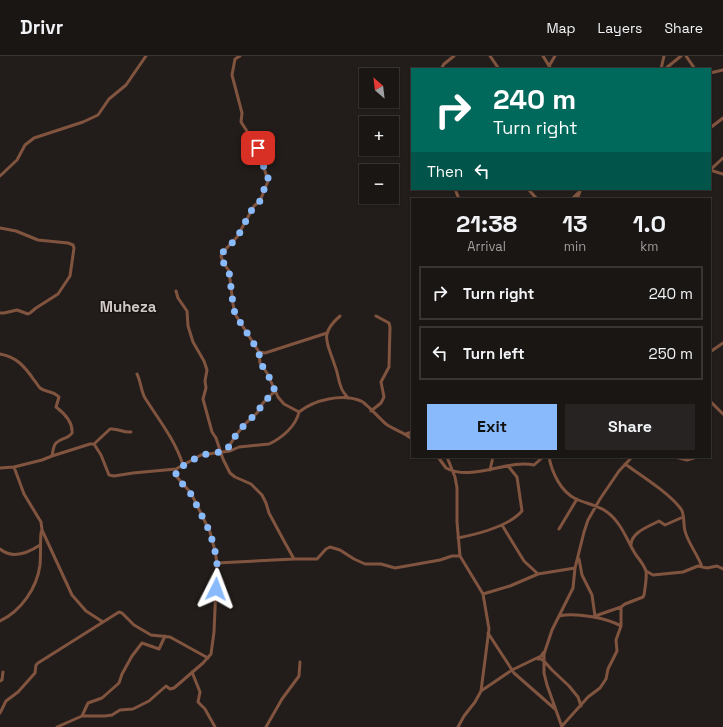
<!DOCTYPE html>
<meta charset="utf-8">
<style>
body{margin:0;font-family:"Space Grotesk",sans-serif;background:#272322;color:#f1f3f6;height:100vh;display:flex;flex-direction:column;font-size:15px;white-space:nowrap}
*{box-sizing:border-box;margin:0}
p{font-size:13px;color:#9f9fa0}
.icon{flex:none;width:22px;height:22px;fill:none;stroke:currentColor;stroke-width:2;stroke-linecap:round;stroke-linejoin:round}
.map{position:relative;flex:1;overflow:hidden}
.details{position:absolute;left:411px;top:142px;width:300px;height:260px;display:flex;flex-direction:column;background:#1a1614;border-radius:0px;box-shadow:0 1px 3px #0004,0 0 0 1px #383534}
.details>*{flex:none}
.hud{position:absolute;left:411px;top:12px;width:300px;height:122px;border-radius:0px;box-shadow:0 1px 3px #0004,0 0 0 1px #383534;background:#00695c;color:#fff;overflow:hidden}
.needle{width:26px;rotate:332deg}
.tools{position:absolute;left:359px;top:12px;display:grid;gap:8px}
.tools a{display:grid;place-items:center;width:40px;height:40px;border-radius:0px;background:#1a1614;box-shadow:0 1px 3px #0004,0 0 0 1px #383534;font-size:20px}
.pin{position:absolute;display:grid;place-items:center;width:34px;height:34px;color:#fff;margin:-17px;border-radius:8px;box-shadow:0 2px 6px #0006}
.me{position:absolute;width:44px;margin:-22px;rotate:3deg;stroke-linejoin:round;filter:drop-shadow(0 0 3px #0008)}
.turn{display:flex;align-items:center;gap:14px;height:84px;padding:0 16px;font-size:18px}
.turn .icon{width:52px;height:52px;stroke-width:2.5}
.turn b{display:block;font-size:28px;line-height:34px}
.then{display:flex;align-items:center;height:38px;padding:0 16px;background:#0003;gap:8px;font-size:15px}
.eta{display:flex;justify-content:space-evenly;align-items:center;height:68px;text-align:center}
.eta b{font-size:24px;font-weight:600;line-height:28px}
.cta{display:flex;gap:8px;margin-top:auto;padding:8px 16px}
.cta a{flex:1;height:46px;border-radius:0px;background:#89bafc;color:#111;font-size:16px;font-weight:600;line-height:46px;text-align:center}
.cta a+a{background:#272322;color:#f1f3f6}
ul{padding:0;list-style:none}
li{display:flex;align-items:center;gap:12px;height:54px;margin:0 8px 6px;padding:0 8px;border:2px solid #383534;border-radius:0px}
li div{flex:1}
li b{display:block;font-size:15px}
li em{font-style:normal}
header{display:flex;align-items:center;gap:24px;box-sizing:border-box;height:56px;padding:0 20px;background:#1a1614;border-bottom:1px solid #383534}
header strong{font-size:19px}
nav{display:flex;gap:22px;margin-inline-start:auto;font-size:14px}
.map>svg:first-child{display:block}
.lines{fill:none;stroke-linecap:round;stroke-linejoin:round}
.street{stroke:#81543f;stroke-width:3}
.route{stroke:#89bafc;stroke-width:7;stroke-dasharray:0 12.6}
.labels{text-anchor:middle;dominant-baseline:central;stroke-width:3;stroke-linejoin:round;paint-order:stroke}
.quarter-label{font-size:15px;font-weight:bold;fill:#cfc8c5;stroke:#181311}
</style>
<header>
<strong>Drivr</strong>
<nav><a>Map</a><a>Layers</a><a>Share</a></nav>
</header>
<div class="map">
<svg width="723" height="671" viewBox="0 0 723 671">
<rect width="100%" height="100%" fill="#221d1a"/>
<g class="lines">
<path class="street" d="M240 0 235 3 232 19 242 57 241 66 258 92 268 125 260 145 254 150 237 181 223 196 221 200 223 206 229 215 233 248 235 258 259 296 260 307 267 317 278 341 284 348 299 356
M490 0 499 13
M543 0 551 13
M686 0 695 13
M549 10 555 0
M441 13 444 8 454 0
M661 13 664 0
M665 13 681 0
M710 17 723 14
M710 72 723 62
M710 114 723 102
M710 114 723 118
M0 120 17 104 25 89 34 82 83 66 98 59 109 43 126 29 146 0
M455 133 459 143
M528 133 537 143
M572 143 580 135
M577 143 581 133
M0 172 16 175 38 184 68 187 73 189 74 192 70 220 58 238 36 252 30 257 28 258 17 254 4 257H0
M176 235 178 242 187 255 188 270 193 286 204 305 207 314 205 325 206 332 203 343 212 376 216 382 223 403 230 417 235 421 251 428 262 439 266 447 269 457 284 485 294 503
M340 260C318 279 328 287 335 310 338 317 338 324 341 331 342 335 345 338 348 342
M259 296 265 297 327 277
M710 296 723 287
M0 298C17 301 25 311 34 324 36 326 38 330 40 332 46 337 52 334 59 341L56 351C64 357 73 366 72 377 68 383 61 382 56 387 53 390 53 396 52 400
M137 318C141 326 141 335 145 342 159 364 175 384 183 409
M710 345 723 358
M371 355 381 347 384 341 381 326 389 311 390 271 389 267 376 260
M406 378 412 376
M94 388 110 373C119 372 122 377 131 376
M226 395 236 379 245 368 257 357 263 347 275 335
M438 401 446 412C471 426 508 403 534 409L543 401
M447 401 455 421 457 432V466L460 500 483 538 489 573 481 635 475 646 464 660 458 671
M549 401C552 417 561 436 576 443 587 448 598 449 607 456 622 467 627 485 636 499 640 504 644 509 646 515 647 522 645 532 644 539L643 541 625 548 621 551 595 560
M675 401 687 404 694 402
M625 408C642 420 669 437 681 453 685 459 683 468 685 475 688 487 698 499 702 511
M14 411 24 438 41 466 42 474 72 539 86 555 103 566
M0 412 14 411 42 404 52 400 90 388H94L101 399 109 419 114 420 133 417 176 413 201 399 230 395 239 391 269 388C282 382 296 370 299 356 314 344 342 337 361 345 365 346 380 363 386 368 394 374 404 376 412 383
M490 414 493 401
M502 469 524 505 538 518
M559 473 577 443
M458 482C478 478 509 470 522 455L517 421 508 410
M631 489C631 476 650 470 659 465L665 469 683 461
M0 493C12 503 28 497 40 489
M579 503 582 519 592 539 595 560
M217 507 294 503H317L326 493 330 491 340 494 354 503 365 508H381L395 512 440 504 452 500H460
M646 515 653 519 683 516 698 510 707 512 717 510 723 513
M483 538 510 530 538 518 575 512
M559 560C575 556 607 562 621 570
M0 565C21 555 37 532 40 509 41 498 40 488 41 477L42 474
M488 577 514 617 555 653
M538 603H541L544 605 552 614 569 630 578 641 581 650
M192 616 200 636 198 646 205 653 215 671
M0 625 2 624 3 616
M481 635 512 614 541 600 544 596
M0 657 6 645 18 636 35 617 36 609 38 607 119 556 122 557 134 569 151 579 170 581 208 602
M82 660H105L112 659 120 654 133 653 149 645 166 630 170 633 174 632 203 607 211 598 214 576 217 507 215 495 210 476 191 437 176 420V413
M562 670 588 641 600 632 606 623 608 613 617 595 616 584 621 570V551
M57 671 82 660 88 647 102 642 119 627 122 618 132 600 142 587 159 593 165 580
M266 671 282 643 299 620 300 606
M562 671 547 629 544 617V598L552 574 573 532 575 512 584 476 588 464 600 443 619 415 632 401"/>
</g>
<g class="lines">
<path class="route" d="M216 533 217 507 215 495 210 476 191 438 176 420V414L201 399 226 395 236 379 245 368 257 357 263 347 275 335 267 316 260 307 259 296 235 258 233 248 229 215 223 206 221 200 223 196 237 182 250 157 254 150 260 145 264 136V131L268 124V121L261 104 258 92"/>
</g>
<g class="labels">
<g class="quarter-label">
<text x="128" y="250">Muheza</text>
</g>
</g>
</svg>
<div class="tools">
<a><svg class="needle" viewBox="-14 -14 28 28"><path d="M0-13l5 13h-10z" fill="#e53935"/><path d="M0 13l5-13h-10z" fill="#9f9fa0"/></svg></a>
<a>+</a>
<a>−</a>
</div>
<div class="pin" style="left:258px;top:92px;background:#d93025"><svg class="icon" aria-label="arrive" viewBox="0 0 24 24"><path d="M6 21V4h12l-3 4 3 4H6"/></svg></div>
<svg class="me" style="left:216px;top:533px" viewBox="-20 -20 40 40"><path d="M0-17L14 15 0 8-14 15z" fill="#89bafc" stroke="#fff" stroke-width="4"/></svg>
<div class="hud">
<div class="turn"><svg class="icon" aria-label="right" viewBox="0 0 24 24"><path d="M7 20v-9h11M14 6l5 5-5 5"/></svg><div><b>240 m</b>Turn right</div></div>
<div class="then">Then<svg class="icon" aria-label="left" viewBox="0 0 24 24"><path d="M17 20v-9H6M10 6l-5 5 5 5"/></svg></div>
</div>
<section class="details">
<div class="eta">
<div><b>21:38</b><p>Arrival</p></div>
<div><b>13</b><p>min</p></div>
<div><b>1.0</b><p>km</p></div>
</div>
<ul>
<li><svg class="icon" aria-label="right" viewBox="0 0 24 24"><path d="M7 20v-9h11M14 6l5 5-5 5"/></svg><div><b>Turn right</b></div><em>240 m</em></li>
<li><svg class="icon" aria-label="left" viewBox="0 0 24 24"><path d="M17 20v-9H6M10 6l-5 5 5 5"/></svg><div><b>Turn left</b></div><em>250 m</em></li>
</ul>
<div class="cta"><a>Exit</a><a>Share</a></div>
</section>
</div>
